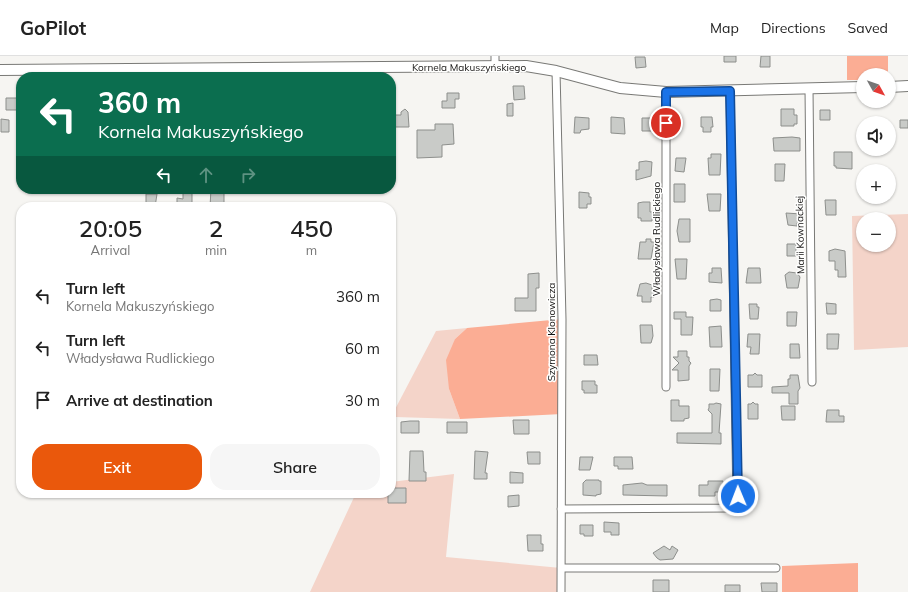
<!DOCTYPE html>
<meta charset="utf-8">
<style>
body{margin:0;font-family:Mulish,sans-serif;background:#f6f6f6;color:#222;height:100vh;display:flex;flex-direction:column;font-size:15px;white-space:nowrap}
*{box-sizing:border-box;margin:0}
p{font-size:13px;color:#767676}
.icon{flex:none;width:22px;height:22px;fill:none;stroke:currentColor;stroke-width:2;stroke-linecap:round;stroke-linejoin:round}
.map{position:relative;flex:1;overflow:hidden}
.panel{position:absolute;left:16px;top:146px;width:380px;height:296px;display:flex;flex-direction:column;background:#fff;border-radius:16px;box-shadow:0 1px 3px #0004}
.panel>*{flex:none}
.top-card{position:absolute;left:16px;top:16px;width:380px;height:122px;border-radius:16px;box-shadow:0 1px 3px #0004;background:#0b6e4f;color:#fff;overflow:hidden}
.needle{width:26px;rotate:130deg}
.tools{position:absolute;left:856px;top:12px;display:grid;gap:8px}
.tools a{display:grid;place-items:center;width:40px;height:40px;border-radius:50%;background:#fff;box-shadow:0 1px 3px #0004;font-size:20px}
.pin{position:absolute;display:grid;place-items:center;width:34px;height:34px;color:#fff;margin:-17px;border:2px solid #fff;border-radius:50%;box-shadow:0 1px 4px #0007}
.me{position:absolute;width:44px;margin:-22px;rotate:359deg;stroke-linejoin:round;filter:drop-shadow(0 0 3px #0008)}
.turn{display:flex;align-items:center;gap:14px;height:84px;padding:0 16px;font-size:18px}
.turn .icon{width:52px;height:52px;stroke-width:2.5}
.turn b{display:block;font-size:28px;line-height:34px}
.lanes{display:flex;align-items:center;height:38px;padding:0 16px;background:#0003;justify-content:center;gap:20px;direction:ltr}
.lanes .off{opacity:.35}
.eta{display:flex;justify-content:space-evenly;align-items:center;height:68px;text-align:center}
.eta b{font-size:24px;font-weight:600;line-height:28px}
.cta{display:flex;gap:8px;margin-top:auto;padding:8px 16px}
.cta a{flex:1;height:46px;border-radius:16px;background:#ea580c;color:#fff;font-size:16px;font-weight:600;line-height:46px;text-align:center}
.cta a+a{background:#f6f6f6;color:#222}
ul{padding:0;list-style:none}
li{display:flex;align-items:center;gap:12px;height:52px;padding:0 16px}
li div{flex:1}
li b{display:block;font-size:15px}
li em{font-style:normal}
header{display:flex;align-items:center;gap:24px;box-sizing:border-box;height:56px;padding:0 20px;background:#fff;border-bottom:1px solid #e0e0e0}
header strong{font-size:19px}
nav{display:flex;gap:22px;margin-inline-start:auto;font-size:14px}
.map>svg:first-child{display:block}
.green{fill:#f4d4c9;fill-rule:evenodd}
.forest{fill:#fbad94}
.building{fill:#c9cbc8;stroke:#8d8f8c}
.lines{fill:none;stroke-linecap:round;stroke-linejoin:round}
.street-casing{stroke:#797976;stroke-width:9}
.secondary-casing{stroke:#797976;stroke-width:12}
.street{stroke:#fff;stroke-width:7}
.secondary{stroke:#fff;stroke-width:10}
.route-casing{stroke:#114b97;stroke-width:10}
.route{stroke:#1a73e8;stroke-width:7}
.labels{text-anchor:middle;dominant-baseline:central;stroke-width:3;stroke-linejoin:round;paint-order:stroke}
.street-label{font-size:10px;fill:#131211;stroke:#fffffe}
</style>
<header>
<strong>GoPilot</strong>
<nav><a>Map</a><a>Directions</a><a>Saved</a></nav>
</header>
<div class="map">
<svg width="908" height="536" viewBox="0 0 908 536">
<rect width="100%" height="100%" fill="#f6f5f2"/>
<path class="green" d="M908 158V291L854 294 852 160ZM863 163H889V189H863Z
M467 272 455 283 449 333 460 363 395 361 391 368V361L436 275Z
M454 418 446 501 561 512V536H310L356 437H391V426Z"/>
<path class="forest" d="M847 0H888V19H863V24H847Z
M562 263V358L460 363 449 333 446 304 455 283 467 272Z
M858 507V536H782V510Z"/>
<path class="building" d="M724 0H736V6H724Z
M761 0H770V11H760Z
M635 1H645L646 11 636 12Z
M513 30H524L525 43 514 44Z
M447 37H459V43H455V52H442V45H447Z
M6 42H18L17 54H6Z
M513 47V60H507V48Z
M405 53 408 56 409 71H391V59H401V56Z
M781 53H794V59H797V68H794V70H781Z
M820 54H830V64H820Z
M575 61 589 62V73L581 74 580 77H574Z
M611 61 624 62 625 78 611 77Z
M701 61H712L713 71H711V76H703V71H701Z
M642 62H654V75H642Z
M1 63 9 64V76H1Z
M900 64H908V72H900Z
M435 68H453L454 88 442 89V101L417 102V74H435Z
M792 81 800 82V95H774L773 82Z
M834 96H852V113L836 112V110H834Z
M711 98H721L720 119H709L708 102H711Z
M676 102H686L684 116 675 115Z
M646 105 652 106 651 120 636 124V114H639V106Z
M775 108H785L784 125H775Z
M674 128H685V146H674Z
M211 133H224V151H210Z
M183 136H192V151H177V142L183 143Z
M579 136 589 137V141H591V148H587V152H579Z
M146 138H157L155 151H146Z
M707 138H721L720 155H709Z
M825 144H836V159H826Z
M643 146H650V156H652V165H641V162H638V147Z
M786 157 801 158V164H799V167H797V170L788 169Z
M679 163H690V186H679L677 175Z
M646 183H651V186H654L651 203H638L640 186H646Z
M787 188H796V200H787Z
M835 193 845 195 846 221H838V214H835V205H829V195Z
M675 203H687L686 223H677Z
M712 212H721L722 227 709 226V217H712Z
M748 212H760L761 227H746Z
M789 216 797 217 800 221 798 232H787L785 219Z
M539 217V232H536V255H515V242H528V218Z
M646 227 652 229V234H654V241H651V246H642V240H637L640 228Z
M717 243 721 244V255H710V244Z
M826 247 836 248V258H827Z
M749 248H757V251H759L758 263H750Z
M674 256H686V261H693L692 279H681V263H674Z
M787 256H797L796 270H787Z
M640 269H652L653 280 651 287H641Z
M721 270 722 291H710L709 271Z
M748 278H760L759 298H750L751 291H747Z
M827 278H839L838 293H827Z
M790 288H799L800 302H790Z
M678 295H687V301H689V305L691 307 689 310V324L678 325V314H672L679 307 673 301H678Z
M584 299H597L598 309H584Z
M710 313H720L719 335H710Z
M755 317 757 319H762V331H748V319H753Z
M790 319H798L800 332 798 335V348H789V337H772V331L788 330V323H790Z
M582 325H595V329H597V337H584V334H582Z
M671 344H679V350H689V362L684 363V365H671Z
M753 346 755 348H758V363H748V348H751Z
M716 347 721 348 719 377H721V388L677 387V377H712V358L708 354 709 352V348H714Z
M781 350H795V364H782Z
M827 354H839V360H844V366H826Z
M513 364H529V378H514Z
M410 365H419V377H401V366Z
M447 366H467V377H447Z
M410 395H423L424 416H426V425H409Z
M475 395 488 396 485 417H487V423H474Z
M527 396H540V408H528Z
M580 401H593L590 414H579Z
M614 401H632L633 413H618V410H614Z
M510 416 523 417V427H510Z
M586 424H599V425H601V438L596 439V440L583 439V427Z
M708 425H723V436H715V440H699V429H708Z
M642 427 647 429H667V440L623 439V429Z
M391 432H406V447H388V437H391Z
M519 439V450L508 451V440Z
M604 466 619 467V479H611V476H604Z
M580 469H593V480H584V478H580Z
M527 479H541V488H543V495H528Z
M664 490 670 494 672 490 678 494 673 503 660 504 657 502 653 497Z
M653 524H669V536H653Z
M761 527H777V536H762Z
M725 529H740V536H725Z"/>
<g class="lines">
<defs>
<path id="street" d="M495 9V0
M556 15 562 263 561 536
M809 32 812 326
M666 36V331
M561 453 730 452 734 451 737 447 730 35
M561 512H776"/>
<path id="secondary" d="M0 14 526 10 556 15 620 32 666 36 863 31
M889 31 908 30"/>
</defs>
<use href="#street" class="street-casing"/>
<use href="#secondary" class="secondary-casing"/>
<use href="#street" class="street"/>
<use href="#secondary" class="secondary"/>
</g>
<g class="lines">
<defs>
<path id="route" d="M666 67V36L730 35 738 440"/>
</defs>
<use href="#route" class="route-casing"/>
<use href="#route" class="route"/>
</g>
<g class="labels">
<g class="street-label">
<text x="469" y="11">Kornela Makuszyńskiego</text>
<text transform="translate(800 179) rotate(-91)">Marii Kownackiej</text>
<text transform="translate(656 183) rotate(-90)">Władysława Rudlickiego</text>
<text transform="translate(551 276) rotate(-90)">Szymona Klonowicza</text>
</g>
</g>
</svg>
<div class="tools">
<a><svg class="needle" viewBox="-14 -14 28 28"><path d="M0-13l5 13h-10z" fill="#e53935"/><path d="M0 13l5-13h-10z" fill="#767676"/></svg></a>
<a><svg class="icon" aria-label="sound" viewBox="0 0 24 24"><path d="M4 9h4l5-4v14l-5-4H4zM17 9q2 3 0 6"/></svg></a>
<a>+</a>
<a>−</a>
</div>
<div class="pin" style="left:666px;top:67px;background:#d93025"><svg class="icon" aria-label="arrive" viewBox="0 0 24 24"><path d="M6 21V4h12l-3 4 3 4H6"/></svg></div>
<svg class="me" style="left:738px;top:440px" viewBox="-20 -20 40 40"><circle r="17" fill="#1a73e8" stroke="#fff" stroke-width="3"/><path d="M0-11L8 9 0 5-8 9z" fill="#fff"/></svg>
<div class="top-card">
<div class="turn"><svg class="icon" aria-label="left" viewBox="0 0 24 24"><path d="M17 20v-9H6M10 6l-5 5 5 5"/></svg><div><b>360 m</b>Kornela Makuszyńskiego</div></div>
<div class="lanes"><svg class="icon" aria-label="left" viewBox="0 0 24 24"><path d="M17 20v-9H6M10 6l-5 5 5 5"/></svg><svg class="icon off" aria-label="ahead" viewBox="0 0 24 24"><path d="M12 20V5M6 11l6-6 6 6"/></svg><svg class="icon off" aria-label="right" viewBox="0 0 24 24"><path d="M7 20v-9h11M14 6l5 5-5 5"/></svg></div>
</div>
<section class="panel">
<div class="eta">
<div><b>20:05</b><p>Arrival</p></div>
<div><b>2</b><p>min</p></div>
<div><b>450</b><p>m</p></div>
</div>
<ul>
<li><svg class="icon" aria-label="left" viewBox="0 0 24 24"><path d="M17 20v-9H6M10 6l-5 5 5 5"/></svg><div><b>Turn left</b><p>Kornela Makuszyńskiego</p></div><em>360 m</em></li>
<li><svg class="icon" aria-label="left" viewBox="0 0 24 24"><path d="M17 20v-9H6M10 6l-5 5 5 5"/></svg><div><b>Turn left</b><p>Władysława Rudlickiego</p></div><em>60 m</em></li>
<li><svg class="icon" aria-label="arrive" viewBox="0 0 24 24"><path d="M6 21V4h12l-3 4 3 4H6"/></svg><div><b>Arrive at destination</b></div><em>30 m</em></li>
</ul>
<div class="cta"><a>Exit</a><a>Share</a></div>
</section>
</div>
